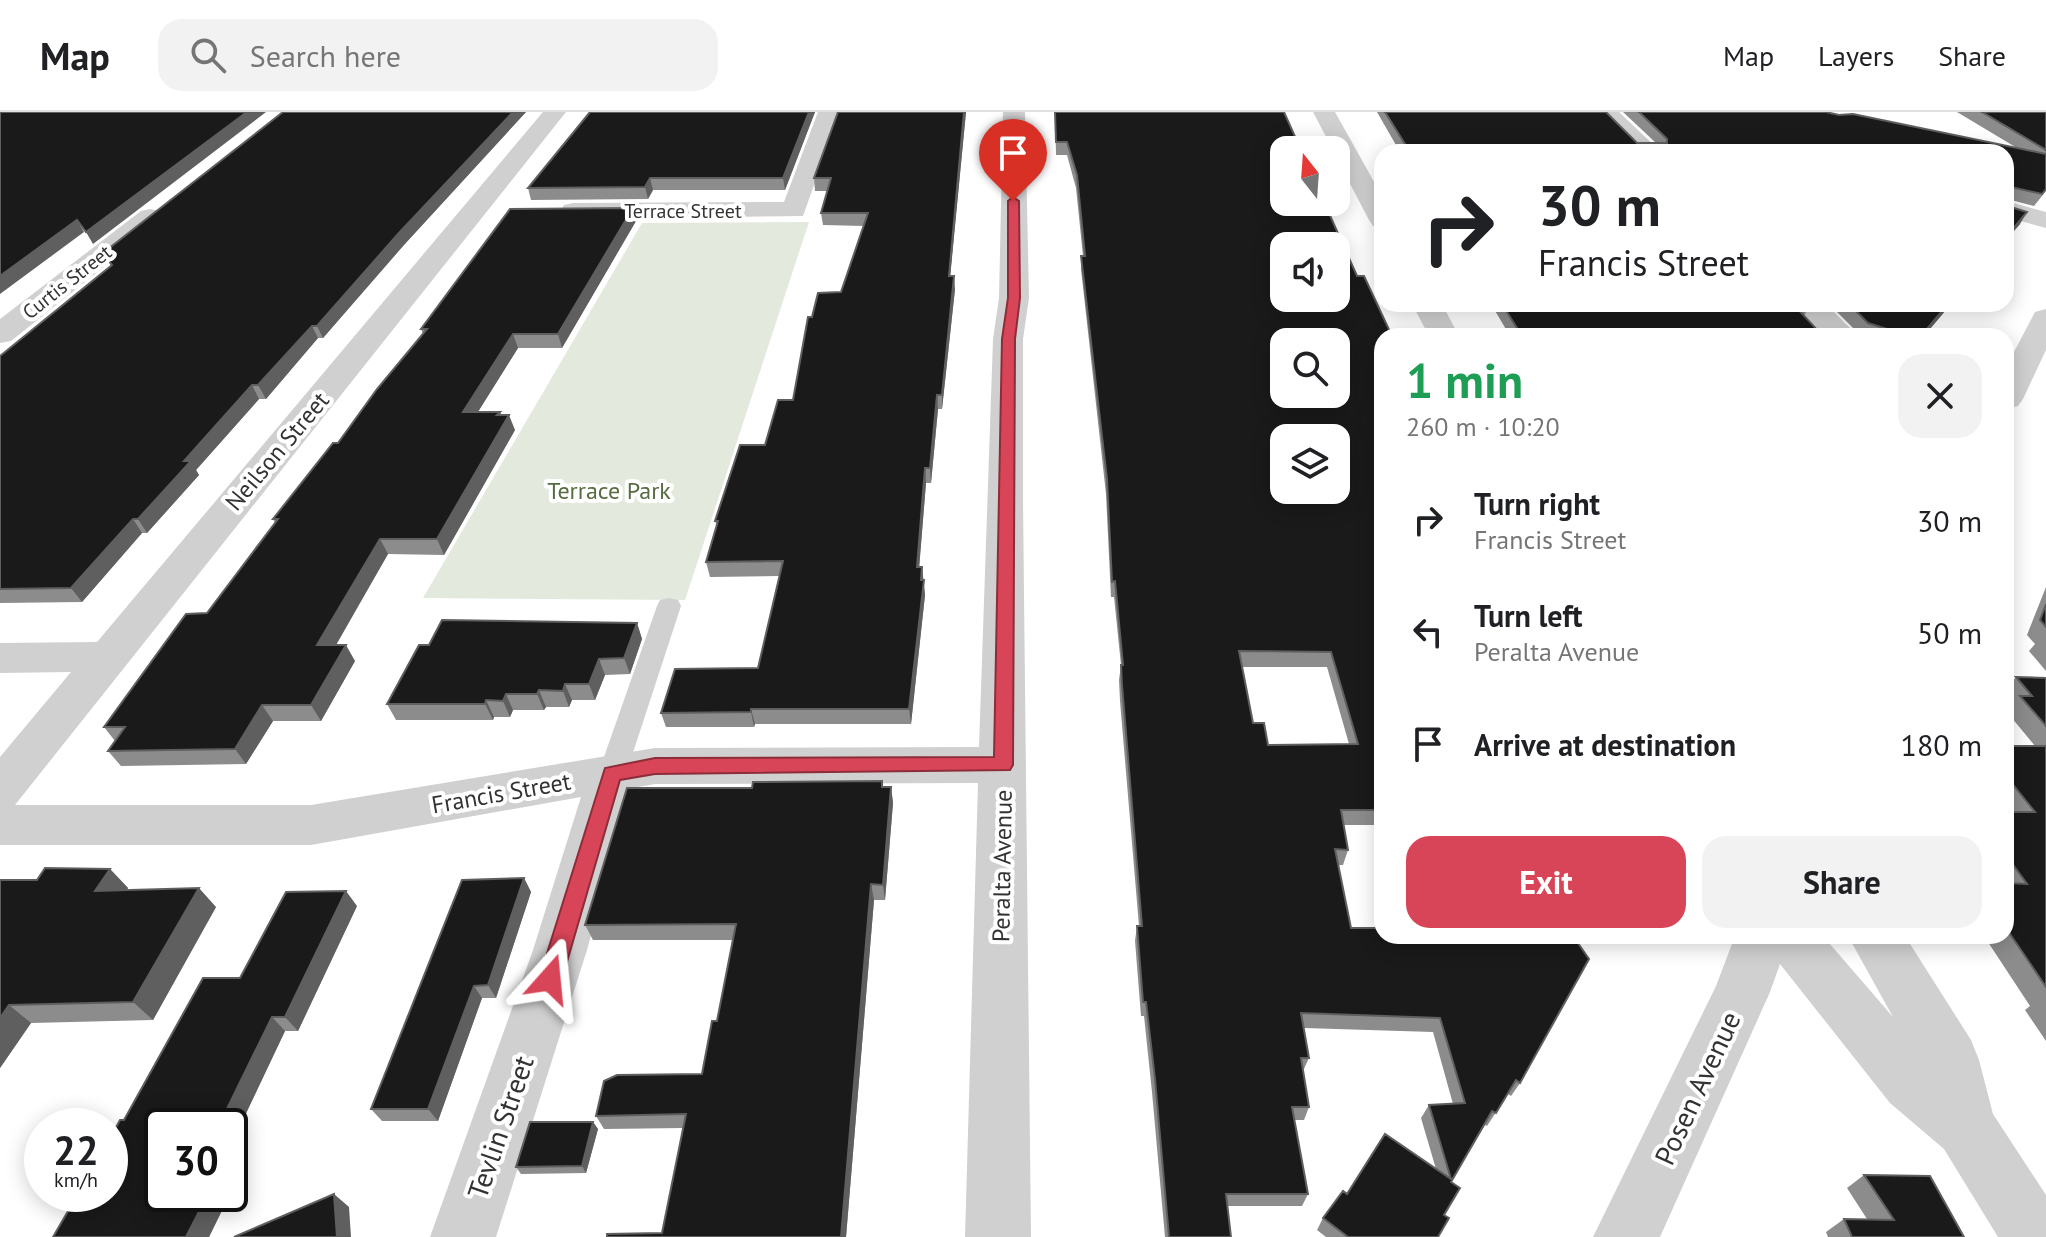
<!DOCTYPE html>
<meta charset="utf-8">
<style>
body{margin:0;font-family:"PT Sans",sans-serif;background:#f2f2f2;color:#202124;height:100vh;display:flex;flex-direction:column;font-size:30px;white-space:nowrap}
*{box-sizing:border-box;margin:0}
p{font-size:26px;color:#757577}
.icon{flex:none;width:44px;height:44px;fill:none;stroke:currentColor;stroke-width:2;stroke-linecap:round;stroke-linejoin:round}
.map{position:relative;flex:1;overflow:hidden}
.sheet{position:absolute;left:1374px;top:216px;width:640px;height:616px;display:flex;flex-direction:column;background:#fff;border-radius:24px;box-shadow:0 4px 20px #0003}
.sheet>*{flex:none}
.banner{position:absolute;left:1374px;top:32px;width:640px;height:168px;border-radius:24px;box-shadow:0 4px 20px #0003;background:#fff;color:#202124;overflow:hidden}
.needle{width:52px;rotate:343deg}
.tools{position:absolute;left:1270px;top:24px;display:grid;gap:16px}
.tools a{display:grid;place-items:center;width:80px;height:80px;border-radius:16px;background:#fff;box-shadow:0 4px 20px #0003;font-size:40px}
.speed{position:absolute;left:24px;top:996px;display:flex;gap:16px;font-size:40px;font-weight:700;text-align:center}
.speed>*{display:grid;place-content:center;width:104px;height:104px;border-radius:50%;background:#fff;box-shadow:0 4px 20px #0003;line-height:1}
.speed small{font-size:20px;font-weight:400}
.speed .limit{border:4px solid #111;border-radius:12px;background:#fff;color:#111}
.pin{position:absolute;display:grid;place-items:center;width:68px;height:68px;color:#fff;margin:-82px -34px;border-radius:50% 50% 50% 0;rotate:-45deg;box-shadow:0 0 8px #0007}
.pin .icon{rotate:45deg}
.me{position:absolute;width:88px;margin:-44px;rotate:18deg;stroke-linejoin:round;filter:drop-shadow(0 0 6px #0008)}
.turn{display:flex;align-items:center;gap:28px;height:168px;padding:0 32px;font-size:36px}
.turn .icon{width:104px;height:104px;stroke-width:2.5}
.turn b{display:block;font-size:56px;line-height:68px}
.round{display:grid;place-items:center;flex:none;width:84px;height:84px;border-radius:24px;background:#f2f2f2}
.headline{display:flex;align-items:center;justify-content:space-between;height:136px;padding:0 32px}
h1{font-size:48px;font-weight:800;line-height:60px;color:#1e9e55}
.cta{display:flex;gap:16px;margin-top:auto;padding:16px 32px}
.cta a{flex:1;height:92px;border-radius:24px;background:#d94558;color:#fff;font-size:32px;font-weight:800;line-height:92px;text-align:center}
.cta a+a{background:#f2f2f2;color:#202124}
ul{padding:0;list-style:none}
li{display:flex;align-items:center;gap:24px;height:112px;padding:0 32px}
li div{flex:1}
li b{display:block;font-size:30px}
li em{font-style:normal}
header{display:flex;align-items:center;gap:48px;box-sizing:border-box;height:112px;padding:0 40px;background:#fff;border-bottom:2px solid #e0e0e0}
header strong{font-size:38px}
nav{display:flex;gap:44px;margin-inline-start:auto;font-size:28px}
.search{width:560px;height:72px;background:#f2f2f2;display:flex;align-items:center;gap:20px;box-sizing:border-box;padding:0 28px;border-radius:24px;color:#757577;font-size:30px}
.map>svg:first-child{display:block}
.green{fill:#e3e9dc}
.lines{fill:none;stroke-linecap:round;stroke-linejoin:round}
.lane{fill:#d0d0d0;fill-rule:evenodd}
.street{fill:#d0d0d0;fill-rule:evenodd}
.wall{fill:#8c8c8c;fill-rule:evenodd}
.shaded-wall{fill:#5f5f5f}
.building{fill:#1a1a1a;stroke:#5f5f5f;stroke-width:2;fill-rule:evenodd}
.route{fill:#d94558;stroke:#8d2d39;stroke-width:2}
.labels{text-anchor:middle;dominant-baseline:central;stroke-width:8;stroke-linejoin:round;paint-order:stroke}
.far-street-label{font-size:20px;fill:#333;stroke:#fff}
.street-label{font-size:24px;fill:#333;stroke:#fff}
.park-label{font-size:24px;fill:#586c42;stroke:#fff}
.near-street-label{font-size:28px;fill:#333;stroke:#fff}
</style>
<header>
<strong>Map</strong>
<div class="search"><svg class="icon" aria-label="search" viewBox="0 0 24 24"><circle cx="10" cy="10" r="6"/><path d="M15 15l6 6"/></svg>Search here</div>
<nav><a>Map</a><a>Layers</a><a>Share</a></nav>
</header>
<div class="map">
<svg width="2046" height="1125" viewBox="0 0 2046 1125">
<rect width="100%" height="100%" fill="#fff"/>
<path class="green" d="M809 110 685 488 423 486 642 111Z"/>
<g class="lines">
<path class="lane" d="M669 486 678 488 681 494 626 662 622 670 612 673 602 670 598 662 657 494 660 488Z"/>
<path class="street" d="M543 0H566L15 693H311L655 636 979 635 993 227 999 186 1003 0H1025L1029 186 1023 227V390L1031 1125H965L978 671 655 672 632 676 587 838 496 1125H430L533 838 581 685 311 733H0V645L71 560 0 561V531L97 530Z
M818 0H840L803 104 573 107 564 105 560 99 564 93 573 91 784 90Z
M1313 0H1335L1382 84V116L1373 114 1369 108 1336 45V38H1333Z
M1595 0H1619L1661 40H1635Z
M2006 89 2046 100V116L2006 105Z
M150 97 159 99 163 105 159 111 11 229 0 231V207L141 99Z
M1412 192H1442L1459 224H1429Z
M1794 192H1826L1858 224H1825Z
M2046 197V238L2023 287 2018 294 2006 297V255L2035 200Z
M1735 824H1823L1893 905 1848 824H1905L1971 928 1979 948 1993 1002 2046 1083V1125H1998L1944 1037 1890 991 1780 852 1770 880 1660 1125H1593L1716 874Z"/>
</g>
<path class="wall" d="M283 0H526L403 134 323 226H318L266 287H259L196 358 199 363 147 421H142L82 490 0 491V244L111 154 103 141Z
M590 0H815L785 78H653L648 87 531 88 528 76Z
M838 0H966L950 164 955 177 942 297H938L931 371H926L919 455H922L925 483 911 612H755L754 615H666L661 601 758 556 779 464 710 465 706 450 717 414 715 409 793 288 812 205 841 180 864 114 823 113 821 101 828 79H815L814 66Z
M1055 0H1284L1382 224V713H1344L1348 738 1343 753H1338L1351 816 1520 971 1511 984 1508 982 1487 1014 1485 1013 1451 1070 1438 1125H1326L1317 1118 1323 1106 1347 1082 1436 1057 1421 1006 1429 993 1453 992 1433 920 1304 916 1309 946 1303 959 1309 995 1304 1008H1294L1308 1082 1302 1094H1227L1231 1125H1165L1152 980 1144 904H1141L1135 829 1137 814H1139L1120 589 1119 568 1121 553 1114 485H1111L1106 382 1081 157V144H1083L1076 76 1067 43H1056ZM1242 555H1327L1349 632 1268 633 1253 611Z
M1377 0H1606L1637 31H1656L1623 0H1826L2017 36 1957 0H2046V79L2034 94 2011 88V95L2020 112 2006 128V40H1400Z
M633 96 636 109 562 236H518L478 300H500L501 303 515 318 444 443 388 442 335 533 355 549 321 609H273L246 652 121 654 108 639 115 629 104 615 207 501 275 411 273 407 338 331 423 222 421 217Z
M1491 192H1809L1810 193 1804 204 1823 224H1510Z
M1829 192H1951L1924 224H1861Z
M2046 475V559L2029 539 2035 532 2027 523Z
M637 511 642 527 630 562 605 563 595 588H572L569 595H546L544 598H513L510 605H494L493 608H396L387 592 429 533Z
M2016 565 2046 566V929L2025 898 2030 894 1984 824H2006V634H2035L2006 599 2013 592 2006 584V577Z
M882 669 883 675H891L893 691 885 788H874L846 1125H607L662 1121 683 1016 604 1017 596 1004 702 962 717 909 733 828H593L585 813 752 676Z
M110 757 128 776 127 778 216 795 153 908 31 911 0 956V768H37Z
M524 766 531 780 496 886H482L438 1009H382L371 997Z
M357 794 298 919H285L240 1014 248 1022 234 1050 242 1057 230 1081V1014L162 1082H230L209 1125H53L124 1008 240 866Z
M593 1010 598 1017 586 1061 521 1062 516 1055Z
M1864 1063 1964 1125H1828L1826 1120 1844 1107H1867L1847 1076Z"/>
<path class="shaded-wall" d="M247 0H266L93 132 86 120Z
M513 0H526L403 134 323 226 317 214 398 122Z
M809 0H815L785 78 783 66Z
M964 0H966L949 177V164Z
M650 66 653 78 648 87 645 75Z
M633 96 636 109 562 236 558 222Z
M2027 100 2020 112 2006 128V125Z
M77 108 84 120 0 182V164Z
M954 164 955 177 942 297V283Z
M1948 192H1951L1924 224H1921Z
M312 214 318 226 266 287 258 273Z
M513 222 518 236 469 314 463 300Z
M252 273 259 287 196 358 199 363 147 421 138 407 184 349Z
M937 283 938 297 931 371 930 356Z
M500 300 504 312 509 303 515 318 444 443 437 427Z
M925 356 926 371 918 470 917 455Z
M133 407 142 421 82 490 71 476Z
M380 427 388 442 327 549 317 533Z
M922 455 925 483 911 612 909 597Z
M637 511 642 527 630 562 624 546Z
M346 533 355 549 321 609 311 593Z
M599 547 605 563 595 588 589 572Z
M565 572 572 588 569 595 563 579Z
M539 578 546 595 544 598 537 582Z
M506 582 513 598 510 605 503 589Z
M486 588 494 605 493 608 485 592Z
M262 593 273 609 246 652 235 637Z
M751 597 755 612 754 615 751 600Z
M891 675 893 691 885 788 883 773Z
M110 757 128 776 114 798 95 779Z
M524 766 531 780 496 886 488 873Z
M871 772 874 788 846 1125H841Z
M199 776 216 795 153 908 133 890Z
M346 779 357 794 298 919 285 905Z
M474 874 482 886 438 1009 428 997Z
M9 893 31 911 0 956V906Z
M272 905 285 919 240 1014 248 1022 234 1050 242 1057 230 1081V1014L221 1009Z
M593 1010 598 1017 586 1061 582 1054Z
M208 1082H230L209 1125H186Z
M334 1082 349 1095 351 1125H337Z"/>
<path class="building" d="M0 0H247L86 120 77 108 0 164Z
M283 0H513L398 122 317 214H312L258 273H252L184 349H191L138 407H133L71 476 0 477V244L112 153 103 141Z
M590 0H809L783 66H650L645 75 528 76Z
M838 0H964L949 164H954L942 283H937L930 356H925L917 455H922L921 468H924L909 597H751V600L661 601 675 557 758 556 783 449 706 450 718 409H715L740 333H765L778 288H793L808 205H812L818 181 841 180 868 101H821L831 66H814Z
M1055 0H1284L1301 38H1284V90H1324L1357 164H1364L1392 224H1382V698H1341L1348 738 1335 737 1351 816H1382V824H1573L1589 847 1520 971 1516 968 1496 1001 1492 999 1451 1070 1460 1076 1444 1103 1449 1106 1438 1125H1348L1323 1106 1343 1079 1347 1082 1385 1022 1451 1067 1429 993 1465 991 1440 906 1301 901 1309 946H1301L1309 995H1292L1308 1082H1226L1231 1125H1169L1155 967 1146 890H1143L1137 814H1142L1122 573 1121 553H1123L1115 469 1112 470 1107 367 1081 144H1085L1077 63 1067 30H1056ZM1284 134H1336V186H1284ZM1284 230H1336V282H1284ZM1284 326H1336V378H1284ZM1239 539 1331 540 1358 632 1268 633 1264 611H1253Z
M1385 0H1606L1637 31H1667V27L1639 0H1826L1839 3 1853 2 2046 42V77L2042 82 2011 75V95L2027 100 2006 125V40H1410Z
M1982 0H2046V38Z
M633 96 558 222H513L463 300H500L497 303H509L437 427H380L317 533H346L311 593H262L235 637 108 639 125 615H104L186 502 207 501 278 407H273L333 331H338L377 277 427 217H421L510 97Z
M1502 192H1793L1823 224H1522Z
M1849 192H1948L1921 224H1909L1868 211Z
M2046 492V515L2040 508Z
M442 508 637 511 624 546 599 547 589 572H565L563 579 539 578 537 582H506L503 589 486 588 485 592H387L419 533H429Z
M2016 565 2046 566V614L2020 584H2032Z
M2006 634H2046V875L2006 816V771L2027 772 2006 743V700H2035L2006 664Z
M882 669V675H891L883 773 871 772 841 1125H607V1122L662 1121 686 1002 596 1004 604 969 617 963 702 962 712 909H717L736 812 585 813 627 676H752L753 670Z
M45 756 110 757 95 779 199 776 133 890 9 893 0 906V768H37Z
M524 766 488 873 474 874 428 997H371L462 768Z
M346 779 285 905H272L221 1009H233L230 1015 162 1014V1082H208L186 1125H53L78 1082H110V1026L120 1008H124L203 866H240L286 780Z
M530 1010H593L582 1054 516 1055Z
M1864 1063 1930 1064 1964 1125H1852L1844 1107 1894 1108Z
M334 1082 337 1125H234Z"/>
<path class="route" d="M1013 85 1019 89 1020 186 1015 227 1013 653 1010 658 655 662 620 668 562 867 559 874 550 877 542 874 539 867 605 656 655 646 994 645 1002 227 1008 186V89Z"/>
<g class="labels">
<g class="far-street-label">
<text x="683" y="99">Terrace Street</text>
<text transform="translate(67 170) rotate(-38)">Curtis Street</text>
</g>
<g class="street-label">
<text transform="translate(277 339) rotate(-50)">Neilson Street</text>
<text transform="translate(501 681) rotate(-10)">Francis Street</text>
<text transform="translate(1002 754) rotate(-89)">Peralta Avenue</text>
</g>
<g class="park-label">
<text x="609" y="378">Terrace Park</text>
</g>
<g class="near-street-label">
<text transform="translate(1697 976) rotate(-65)">Posen Avenue</text>
<text transform="translate(500 1015) rotate(-71)">Tevlin Street</text>
</g>
</g>
</svg>
<div class="tools">
<a><svg class="needle" viewBox="-14 -14 28 28"><path d="M0-13l5 13h-10z" fill="#e53935"/><path d="M0 13l5-13h-10z" fill="#757577"/></svg></a>
<a><svg class="icon" aria-label="sound" viewBox="0 0 24 24"><path d="M4 9h4l5-4v14l-5-4H4zM17 9q2 3 0 6"/></svg></a>
<a><svg class="icon" aria-label="search" viewBox="0 0 24 24"><circle cx="10" cy="10" r="6"/><path d="M15 15l6 6"/></svg></a>
<a><svg class="icon" aria-label="layers" viewBox="0 0 24 24"><path d="M12 4l9 5-9 5-9-5zM3 14l9 5 9-5"/></svg></a>
</div>
<div class="speed"><div>22<small>km/h</small></div><div class="limit">30</div></div>
<div class="pin" style="left:1013px;top:89px;background:#d93025"><svg class="icon" aria-label="arrive" viewBox="0 0 24 24"><path d="M6 21V4h12l-3 4 3 4H6"/></svg></div>
<svg class="me" style="left:550px;top:867px" viewBox="-20 -20 40 40"><path d="M0-17L14 15 0 8-14 15z" fill="#d94558" stroke="#fff" stroke-width="4"/></svg>
<div class="banner">
<div class="turn"><svg class="icon" aria-label="right" viewBox="0 0 24 24"><path d="M7 20v-9h11M14 6l5 5-5 5"/></svg><div><b>30 m</b>Francis Street</div></div>
</div>
<section class="sheet">
<div class="headline"><div><h1>1 min</h1><p>260 m · 10:20</p></div><a class="round"><svg class="icon" aria-label="close" viewBox="0 0 24 24"><path d="M6 6l12 12M18 6L6 18"/></svg></a></div>
<ul>
<li><svg class="icon" aria-label="right" viewBox="0 0 24 24"><path d="M7 20v-9h11M14 6l5 5-5 5"/></svg><div><b>Turn right</b><p>Francis Street</p></div><em>30 m</em></li>
<li><svg class="icon" aria-label="left" viewBox="0 0 24 24"><path d="M17 20v-9H6M10 6l-5 5 5 5"/></svg><div><b>Turn left</b><p>Peralta Avenue</p></div><em>50 m</em></li>
<li><svg class="icon" aria-label="arrive" viewBox="0 0 24 24"><path d="M6 21V4h12l-3 4 3 4H6"/></svg><div><b>Arrive at destination</b></div><em>180 m</em></li>
</ul>
<div class="cta"><a>Exit</a><a>Share</a></div>
</section>
</div>
